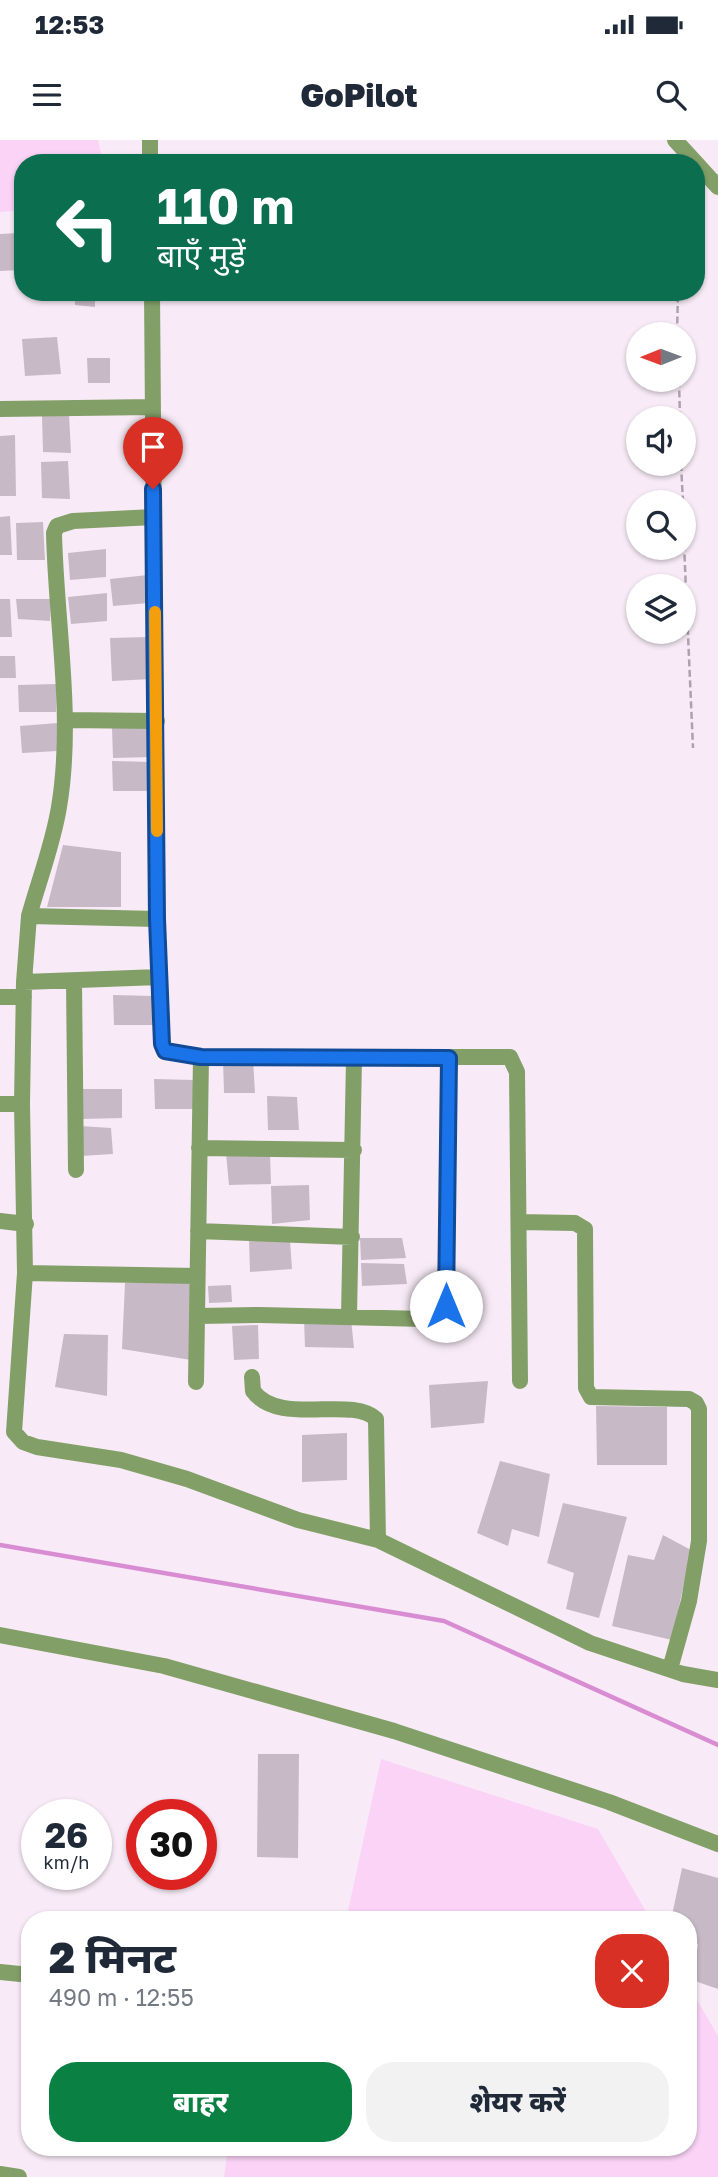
<!DOCTYPE html>
<html lang="hi">
<meta charset="utf-8">
<style>
body{margin:0;font-family:"Golos Text","Noto Sans Devanagari",sans-serif;background:#f2f2f3;color:#1f2937;height:100vh;display:flex;flex-direction:column;font-size:26px;white-space:nowrap}
*{box-sizing:border-box;margin:0}
p{font-size:23px;color:#747a83}
.icon{flex:none;width:38px;height:38px;fill:none;stroke:currentColor;stroke-width:2;stroke-linecap:round;stroke-linejoin:round}
.map{position:relative;flex:1;overflow:hidden}
.sheet{position:absolute;left:21px;top:1771px;width:676px;height:245px;display:flex;flex-direction:column;background:#fff;border-radius:28px;box-shadow:0 2px 5px #0004}
.sheet>*{flex:none}
.top-card{position:absolute;left:14px;top:14px;width:691px;height:147px;border-radius:28px;box-shadow:0 2px 5px #0004;background:#0b6e4f;color:#fff;overflow:hidden}
.needle{width:46px;rotate:269deg}
.controls{position:absolute;left:626px;top:182px;display:grid;gap:14px}
.controls a{display:grid;place-items:center;width:70px;height:70px;border-radius:50%;background:#fff;box-shadow:0 2px 5px #0004;font-size:35px}
.speed{position:absolute;left:21px;top:1659px;display:flex;gap:14px;font-size:35px;font-weight:700;text-align:center}
.speed>*{display:grid;place-content:center;width:91px;height:91px;border-radius:50%;background:#fff;box-shadow:0 2px 5px #0004;line-height:1}
.speed small{font-size:18px;font-weight:400}
.speed .limit{border:10px solid #d22;background:#fff;color:#111}
.pin{position:absolute;display:grid;place-items:center;width:60px;height:60px;color:#fff;margin:-72px -30px;border-radius:50% 50% 50% 0;rotate:-45deg;box-shadow:0 0 7px #0007}
.pin .icon{rotate:45deg}
.me{position:absolute;width:77px;margin:-38px;rotate:0deg;stroke-linejoin:round;filter:drop-shadow(0 0 5px #0008)}
.turn{display:flex;align-items:center;gap:24px;height:147px;padding:0 28px;font-size:32px}
.turn .icon{width:91px;height:91px;stroke-width:2.5}
.turn b{display:block;font-size:49px;line-height:60px}
.round{display:grid;place-items:center;flex:none;width:74px;height:74px;border-radius:28px;background:#f2f2f3}
.summary{display:flex;align-items:center;justify-content:space-between;height:119px;padding:0 28px}
h1{font-size:42px;font-weight:800;line-height:52px}
.primary-button{display:flex;gap:14px;margin-top:auto;padding:14px 28px}
.primary-button a{flex:1;height:80px;border-radius:28px;background:#0b8043;color:#fff;font-size:28px;font-weight:800;line-height:80px;text-align:center}
.primary-button a+a{background:#f2f2f3;color:#1f2937}
.status{display:flex;justify-content:space-between;align-items:center;height:49px;padding:0 35px;background:#fff;direction:ltr}
.status svg{height:19px;fill:currentColor}
header{display:flex;justify-content:space-between;align-items:center;height:91px;padding:0 28px;background:#fff;font-size:32px;font-weight:800}
.map>svg:first-child{display:block}
.green{fill:#fad3f6}
.lines{fill:none;stroke-linecap:round;stroke-linejoin:round}
.stream{stroke:#d88dd3;stroke-width:4.5}
.building{fill:#c7bac6}
.path{stroke:#ada2ac;stroke-width:2.5;stroke-dasharray:7 3.5;stroke-linecap:butt}
.street{stroke:#839f68;stroke-width:16}
.route-casing{stroke:#114b97;stroke-width:18}
.route{stroke:#1a73e8;stroke-width:12}
.slow{stroke:#f59e0b;stroke-width:12}
</style>
<div class="status"><b>12:53</b><svg viewBox="0 0 49 12"><path d="M0 12V9h3v3zM5 12V6h3v6zM10 12V3h3v9zM15 12V0h3v12zM26 1h20v11H26zM47 4h2v5h-2z"/></svg></div>
<header><svg class="icon" aria-label="menu" viewBox="0 0 24 24"><path d="M4 6h16M4 12h16M4 18h16"/></svg>GoPilot<svg class="icon" aria-label="search" viewBox="0 0 24 24"><circle cx="10" cy="10" r="6"/><path d="M15 15l6 6"/></svg></header>
<div class="map">
<svg width="718" height="2037" viewBox="0 0 718 2037">
<rect width="100%" height="100%" fill="#f8ebf7"/>
<path class="green" d="M0 0H98L103 23H23V70L0 72Z
M381 1619 598 1689 651 1780H346Z
M688 1844 718 1896V2037H224L228 2007H688Z"/>
<g class="lines">
<path class="stream" d="M0 1405 444 1481 718 1605"/>
</g>
<path class="building" d="M18 93 22 130 0 131V94Z
M75 152H95V167L75 165Z
M57 197 61 234 25 236 22 199Z
M87 218H110V243H88Z
M69 274 71 313 43 312 42 276Z
M15 295 16 356H0V296Z
M68 321 70 359 42 358 41 322Z
M10 376 12 415H0V377Z
M43 382 45 420H17L16 383Z
M106 409V437L70 440 68 413Z
M148 435 149 463 113 466 110 439Z
M107 453V481L71 484 68 457Z
M0 459H10L12 497H0Z
M16 459H51L50 481 18 479Z
M149 497 152 539 112 541 110 498Z
M0 516H15L16 538H0Z
M57 544 56 572H19L18 545Z
M58 583V611L22 613 20 586Z
M112 588H152L153 617 113 618Z
M112 621 152 622 153 651H113Z
M63 705 121 712V767H47Z
M113 855 153 856 154 885H114Z
M223 919H253L255 953H224Z
M154 939 194 940 195 969H155Z
M81 949H122V978L82 979Z
M267 956 297 957 299 990H268Z
M80 986 111 988 113 1014 80 1016Z
M226 1013H270L271 1044 229 1045Z
M309 1045 310 1080 272 1084 271 1046Z
M360 1098H402L406 1118 361 1120Z
M249 1099 290 1100 292 1129 250 1132Z
M361 1123 404 1124 407 1144 362 1146Z
M194 1142 191 1220 122 1209 125 1143Z
M231 1145 232 1162 209 1163 208 1146Z
M351 1179 354 1208 305 1207 304 1180Z
M258 1185 259 1219 234 1220 232 1186Z
M64 1194 108 1195 107 1256 55 1247Z
M488 1241 484 1283 431 1288 429 1245Z
M596 1266 667 1267V1325H597Z
M347 1293V1340L302 1342V1295Z
M500 1321 550 1334 539 1397 512 1389 508 1406 477 1393Z
M563 1363 627 1377 599 1478 566 1469 574 1433 547 1423Z
M663 1395 691 1410 672 1500 612 1486 628 1415 654 1420Z
M258 1614H299L298 1718 257 1717Z
M682 1728 718 1738V1849L692 1840 698 1804 688 1802V1780H671Z"/>
<g class="lines">
<path class="path" d="M677 194 678 152
M679 240 680 278
M681 324 683 362
M684 404 693 608"/>
<path class="street" d="M150 0V23
M675 0 696 23
M696 23 718 47
M152 152 157 779 162 904 165 910 201 917H510L517 932 520 1241
M0 269 153 267
M65 580 157 581
M29 776C39 740 53 704 59 667 74 577 56 484 54 393L57 386 73 381 154 377
M157 779 29 776 24 842 22 964 25 1133 14 1292 23 1302 37 1307 121 1320 187 1339 298 1380 378 1400 590 1503 683 1534 718 1540
M24 842 159 837
M74 842 76 1030
M0 857H24
M0 964H22
M199 1008 354 1010
M0 1081 26 1084
M519 1082 575 1083 585 1089 586 1248 591 1257 689 1259 696 1263 699 1269V1401L689 1461 670 1529
M198 1091 352 1097
M25 1133 197 1136
M198 1176 260 1175 425 1179 439 1175 446 1166 449 918
M349 1176 354 919
M252 1237 253 1251C279 1287 351 1255 376 1279L378 1400
M196 1242 201 917
M0 1495 164 1526 394 1591 609 1662 718 1704
M0 1832 30 1835
M0 2034 19 2037"/>
</g>
<g class="lines">
<defs>
<path id="route" d="M153 349 157 779 162 904 165 911 201 917 449 918 446 1166"/>
</defs>
<use href="#route" class="route-casing"/>
<use href="#route" class="route"/>
<path class="slow" d="M155 472 157 691"/>
</g>
</svg>
<div class="controls">
<a><svg class="needle" viewBox="-14 -14 28 28"><path d="M0-13l5 13h-10z" fill="#e53935"/><path d="M0 13l5-13h-10z" fill="#747a83"/></svg></a>
<a><svg class="icon" aria-label="sound" viewBox="0 0 24 24"><path d="M4 9h4l5-4v14l-5-4H4zM17 9q2 3 0 6"/></svg></a>
<a><svg class="icon" aria-label="search" viewBox="0 0 24 24"><circle cx="10" cy="10" r="6"/><path d="M15 15l6 6"/></svg></a>
<a><svg class="icon" aria-label="layers" viewBox="0 0 24 24"><path d="M12 4l9 5-9 5-9-5zM3 14l9 5 9-5"/></svg></a>
</div>
<div class="speed"><div>26<small>km/h</small></div><div class="limit">30</div></div>
<div class="pin" style="left:153px;top:349px;background:#d93025"><svg class="icon" aria-label="arrive" viewBox="0 0 24 24"><path d="M6 21V4h12l-3 4 3 4H6"/></svg></div>
<svg class="me" style="left:446px;top:1166px" viewBox="-20 -20 40 40"><circle r="19" fill="#fff"/><path d="M0-13L10 11 0 6-10 11z" fill="#1a73e8"/></svg>
<div class="top-card">
<div class="turn"><svg class="icon" aria-label="left" viewBox="0 0 24 24"><path d="M17 20v-9H6M10 6l-5 5 5 5"/></svg><div><b>110 m</b>बाएँ मुड़ें</div></div>
</div>
<section class="sheet">
<div class="summary"><div><h1>2 मिनट</h1><p>490 m · 12:55</p></div><a class="round" style="background:#d93025;color:#fff"><svg class="icon" aria-label="close" viewBox="0 0 24 24"><path d="M6 6l12 12M18 6L6 18"/></svg></a></div>
<div class="primary-button"><a>बाहर</a><a>शेयर करें</a></div>
</section>
</div>
